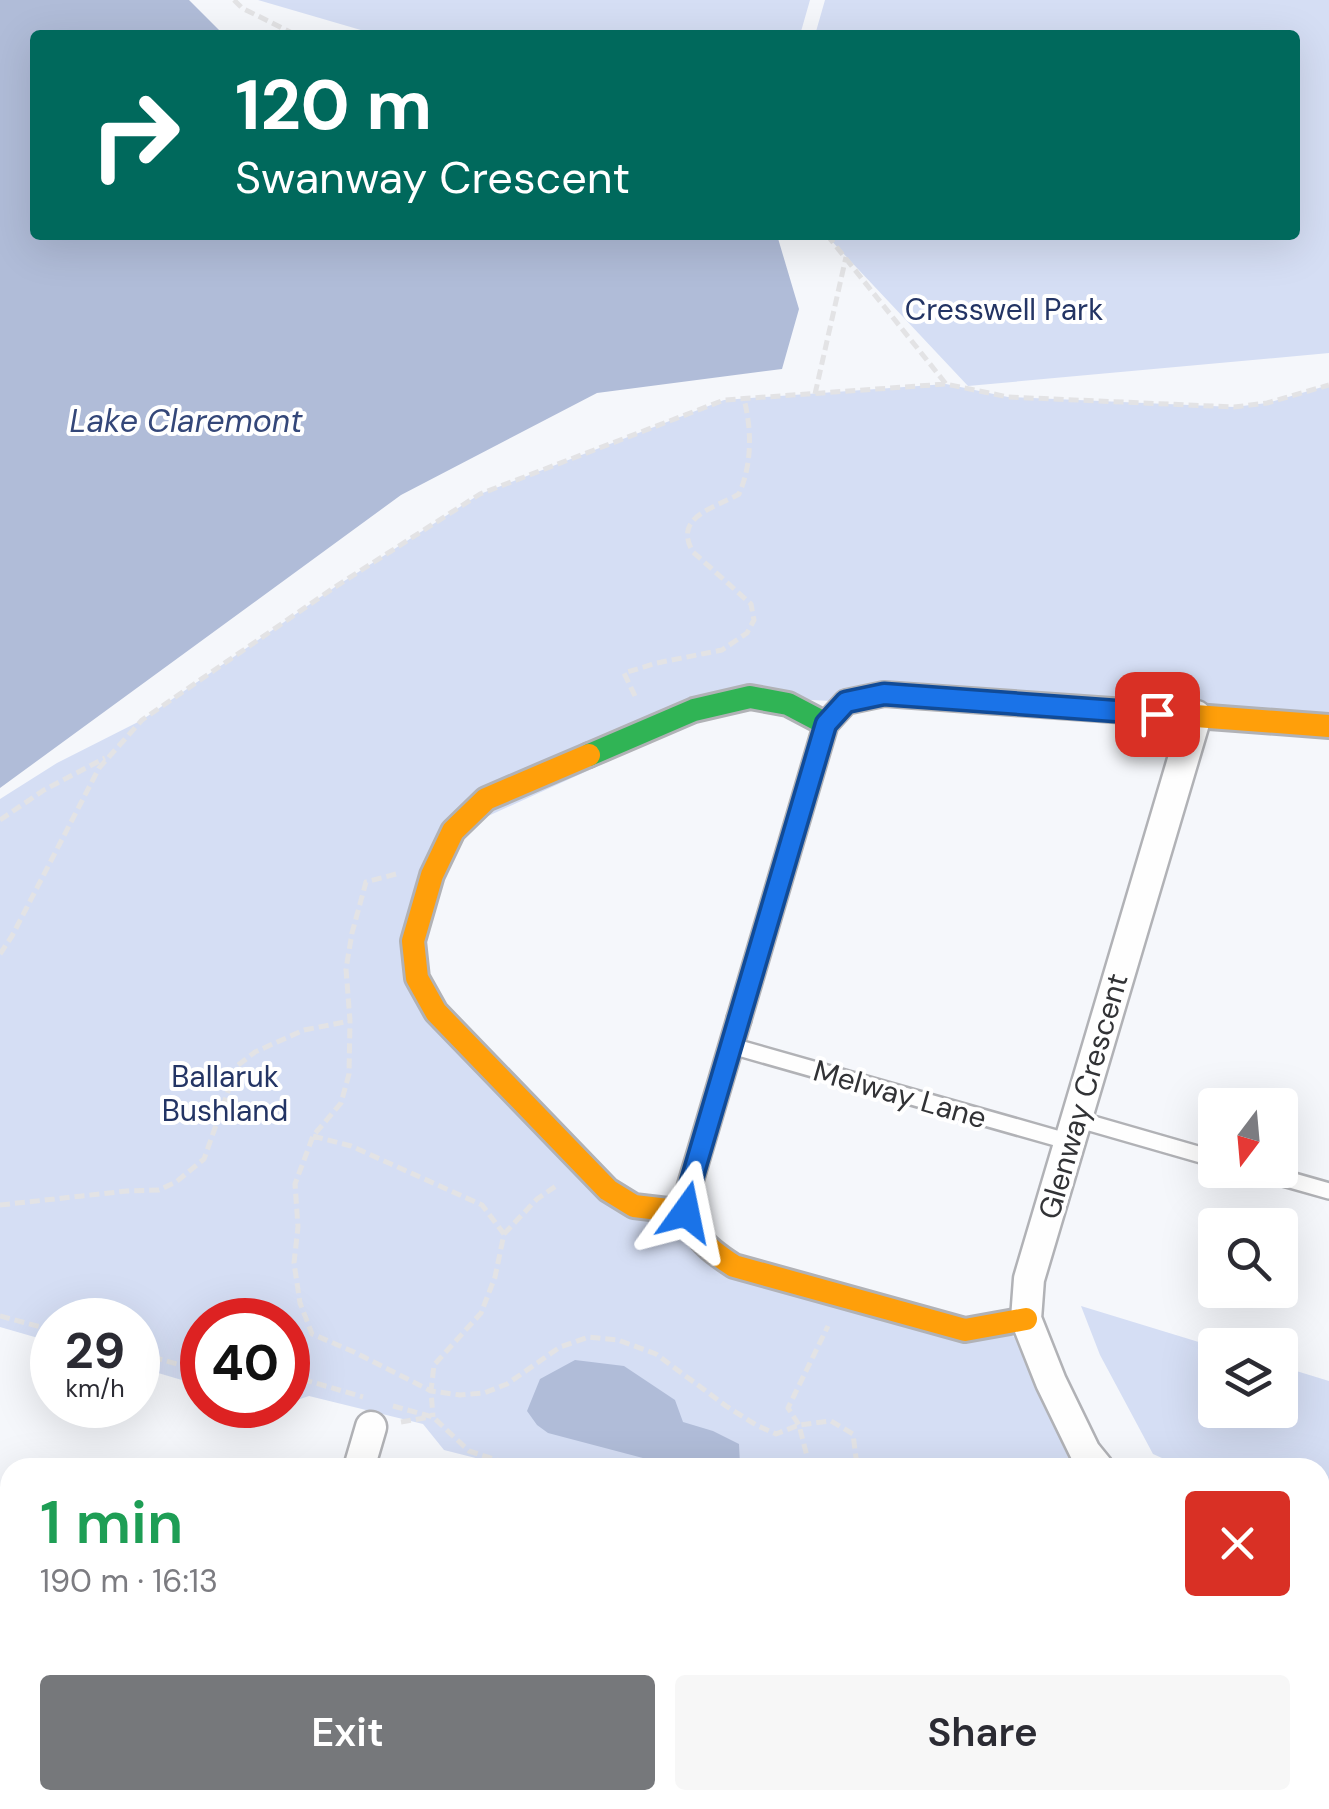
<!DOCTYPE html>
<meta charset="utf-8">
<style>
body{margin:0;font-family:"DM Sans",sans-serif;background:#f7f7f7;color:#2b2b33;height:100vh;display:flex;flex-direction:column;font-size:38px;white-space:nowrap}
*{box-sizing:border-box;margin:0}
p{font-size:32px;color:#7c7c81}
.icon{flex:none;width:55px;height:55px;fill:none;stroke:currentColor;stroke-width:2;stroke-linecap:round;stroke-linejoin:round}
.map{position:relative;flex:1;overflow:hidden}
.sheet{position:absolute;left:0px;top:1458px;width:1330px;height:352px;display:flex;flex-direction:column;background:#fff;border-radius:30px 30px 0 0;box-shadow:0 10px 40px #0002}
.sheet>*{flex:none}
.hud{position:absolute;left:30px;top:30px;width:1270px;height:210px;border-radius:10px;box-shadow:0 10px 40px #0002;background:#00695c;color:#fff;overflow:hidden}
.needle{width:65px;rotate:196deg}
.controls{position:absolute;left:1198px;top:1088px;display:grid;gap:20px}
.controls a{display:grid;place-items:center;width:100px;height:100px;border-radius:10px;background:#fff;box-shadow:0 10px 40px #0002;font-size:50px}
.speed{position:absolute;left:30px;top:1298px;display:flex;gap:20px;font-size:50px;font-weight:700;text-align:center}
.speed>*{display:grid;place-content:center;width:130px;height:130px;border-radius:50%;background:#fff;box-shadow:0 10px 40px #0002;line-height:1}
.speed small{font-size:25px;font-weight:400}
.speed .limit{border:15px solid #d22;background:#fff;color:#111}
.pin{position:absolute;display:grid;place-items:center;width:85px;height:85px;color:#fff;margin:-42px;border-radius:20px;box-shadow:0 5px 15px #0006}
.me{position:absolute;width:110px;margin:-55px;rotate:12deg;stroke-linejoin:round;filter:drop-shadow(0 0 8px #0008)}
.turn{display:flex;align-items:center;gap:35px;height:210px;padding:0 40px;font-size:45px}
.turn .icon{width:130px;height:130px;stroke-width:2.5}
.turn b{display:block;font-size:70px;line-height:85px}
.round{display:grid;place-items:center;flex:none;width:105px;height:105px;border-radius:10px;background:#f7f7f7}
.overview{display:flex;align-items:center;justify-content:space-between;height:170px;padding:0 40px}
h1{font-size:60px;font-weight:600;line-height:75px;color:#1e9e55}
.action{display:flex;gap:20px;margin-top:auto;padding:20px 40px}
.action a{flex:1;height:115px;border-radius:10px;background:#76787b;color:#fff;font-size:40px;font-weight:600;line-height:115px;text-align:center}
.action a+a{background:#f7f7f7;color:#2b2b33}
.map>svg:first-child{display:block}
.green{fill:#d5def4}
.water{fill:#b0bcd8}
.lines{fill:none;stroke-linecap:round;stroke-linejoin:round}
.lane-casing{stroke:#b1b2b6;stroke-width:20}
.street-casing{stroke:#b1b2b6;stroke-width:35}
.fast-casing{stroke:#b1b2b6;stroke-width:28}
.slow-casing{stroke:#b1b2b6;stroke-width:28}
.jam-casing{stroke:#b1b2b6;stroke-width:28}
.path{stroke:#e3e3e5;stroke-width:5;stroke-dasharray:10 5;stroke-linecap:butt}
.lane{stroke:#fefefe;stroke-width:15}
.street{stroke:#fefefe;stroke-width:30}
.fast{stroke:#30b455;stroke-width:22}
.slow{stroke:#ff9f0a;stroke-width:22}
.jam{stroke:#e5322d;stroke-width:22}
.route-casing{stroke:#114b97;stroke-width:25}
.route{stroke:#1a73e8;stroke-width:18}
.labels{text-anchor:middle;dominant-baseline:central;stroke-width:8;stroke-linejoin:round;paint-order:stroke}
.park-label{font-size:30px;fill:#233464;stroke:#fff}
.street-label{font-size:30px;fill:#323336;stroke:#fff}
.water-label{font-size:32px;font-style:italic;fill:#344779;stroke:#fff}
</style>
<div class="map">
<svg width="1329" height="1809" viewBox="0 0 1329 1809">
<rect width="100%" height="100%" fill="#f5f7fb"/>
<path class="green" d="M258 0H810L800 35H378Z
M825 0H1329V353L968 386 826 235H1295V35H815Z
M946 384 1008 397 1234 407 1267 403 1329 385V726L750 697 453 832 417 978 615 1195 672 1210 680 1238 1019 1338 1070 1462 1075 1467H511L444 1450 423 1424 309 1396 288 1403V1320H202V1386L138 1367V1320H52V1342L0 1327V799L57 763 142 720 335 587 480 494 724 400Z
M1081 1306 1215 1347V1410H1280V1366L1329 1381V1482L1320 1512V1468L1182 1467 1153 1454 1100 1355Z"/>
<path class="water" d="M0 0H189L224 35H35V235H777L799 309 782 369 597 393 401 495 0 788Z
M575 1360 624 1366 675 1400 683 1422 713 1431 739 1444 740 1465 736 1468 677 1467 548 1433 537 1425 527 1411 540 1379Z"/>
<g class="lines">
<defs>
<path id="lane" d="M732 1046 1070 1142
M1076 1119 1215 1159
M1255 1170 1329 1191"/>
<path id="street" d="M359 1468 371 1427
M1098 1468 1085 1452 1051 1382 1026 1319 1029 1279 1196 716
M257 1809 260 1800
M755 1809 758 1800"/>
<path id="fast" d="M589 755 694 710 750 697 788 704 826 724
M739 1019 826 724 846 702 884 694 1169 714
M1320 1537 1329 1505
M1262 1809 1265 1800"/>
<path id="slow" d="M1169 714 1329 726
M589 755 486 799 453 831 432 875 413 941 417 978 436 1012 608 1190 634 1206 685 1212
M739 1019 688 1191C686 1232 702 1245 734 1266L965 1330 1026 1319"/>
<path id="jam" d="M1320 1614 1329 1587"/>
</defs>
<use href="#lane" class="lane-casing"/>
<use href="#street" class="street-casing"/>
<use href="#fast" class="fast-casing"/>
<use href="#slow" class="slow-casing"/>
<use href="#jam" class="jam-casing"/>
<path class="path" d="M234 0 242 8 296 35
M827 235 946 384
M815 394 846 257
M635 696 624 673 657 663 722 650 747 633 754 620 751 604 693 552C672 516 716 508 739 494 752 464 752 431 744 399
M0 820 44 790 105 758
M396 874 366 882 352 933 346 969 350 1021 349 1074 341 1103 313 1136 295 1184 298 1227 294 1263 300 1303 312 1334 354 1352 431 1391 460 1395 484 1393 507 1384 560 1347 589 1337 618 1340 656 1354 726 1406 756 1425 776 1434 799 1425 831 1421 853 1434 856 1458 862 1468
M0 954 12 936 99 768 142 720 335 587 480 494 724 400 946 384 1008 397 1234 407 1267 403 1329 385
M313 1136 351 1146 482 1205 504 1234 495 1277 481 1313 434 1365 431 1391 433 1417
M0 1205 127 1191 159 1190 176 1182 204 1159 237 1066 255 1052 304 1030 350 1021
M504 1234 537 1199 556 1186
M0 1316 52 1330
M138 1353 202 1371
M288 1375 363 1397
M393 1406 433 1417 469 1451 522 1468
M401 1422 430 1417
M810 1468 799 1425 788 1408 828 1326"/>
<use href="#lane" class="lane"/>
<use href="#street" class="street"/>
<use href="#fast" class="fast"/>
<use href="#slow" class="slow"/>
<use href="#jam" class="jam"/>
</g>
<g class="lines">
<defs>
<path id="route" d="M686 1212 688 1192 826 724 846 702 884 694 1157 714"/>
</defs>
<use href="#route" class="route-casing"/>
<use href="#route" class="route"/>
</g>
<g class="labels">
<g class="park-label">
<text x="1004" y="309">Cresswell Park</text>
<text x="225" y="1076">Ballaruk<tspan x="225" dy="34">Bushland</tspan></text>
</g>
<g class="street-label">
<text transform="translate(900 1094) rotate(16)">Melway Lane</text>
<text transform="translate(1083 1096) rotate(-74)">Glenway Crescent</text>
</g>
<g class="water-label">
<text x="186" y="421">Lake Claremont</text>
</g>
</g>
</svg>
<div class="controls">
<a><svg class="needle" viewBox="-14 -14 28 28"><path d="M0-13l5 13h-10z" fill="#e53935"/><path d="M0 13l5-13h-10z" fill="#7c7c81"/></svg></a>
<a><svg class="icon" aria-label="search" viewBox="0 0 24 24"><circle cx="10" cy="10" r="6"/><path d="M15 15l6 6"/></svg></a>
<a><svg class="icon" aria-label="layers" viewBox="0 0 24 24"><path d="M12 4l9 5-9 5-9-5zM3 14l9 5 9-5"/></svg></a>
</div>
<div class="speed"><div>29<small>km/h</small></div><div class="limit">40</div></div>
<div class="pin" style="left:1157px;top:714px;background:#d93025"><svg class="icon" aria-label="arrive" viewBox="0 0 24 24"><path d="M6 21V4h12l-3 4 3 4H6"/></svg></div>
<svg class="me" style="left:686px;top:1212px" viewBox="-20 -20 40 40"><path d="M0-17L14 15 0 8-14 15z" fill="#1a73e8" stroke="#fff" stroke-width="4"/></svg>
<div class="hud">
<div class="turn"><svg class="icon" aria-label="right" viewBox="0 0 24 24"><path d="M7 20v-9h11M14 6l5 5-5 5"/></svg><div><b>120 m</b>Swanway Crescent</div></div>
</div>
<section class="sheet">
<div class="overview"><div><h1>1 min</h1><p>190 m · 16:13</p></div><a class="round" style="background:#d93025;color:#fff"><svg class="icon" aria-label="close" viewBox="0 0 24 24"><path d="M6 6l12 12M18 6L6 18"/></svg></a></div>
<div class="action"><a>Exit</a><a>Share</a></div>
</section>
</div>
